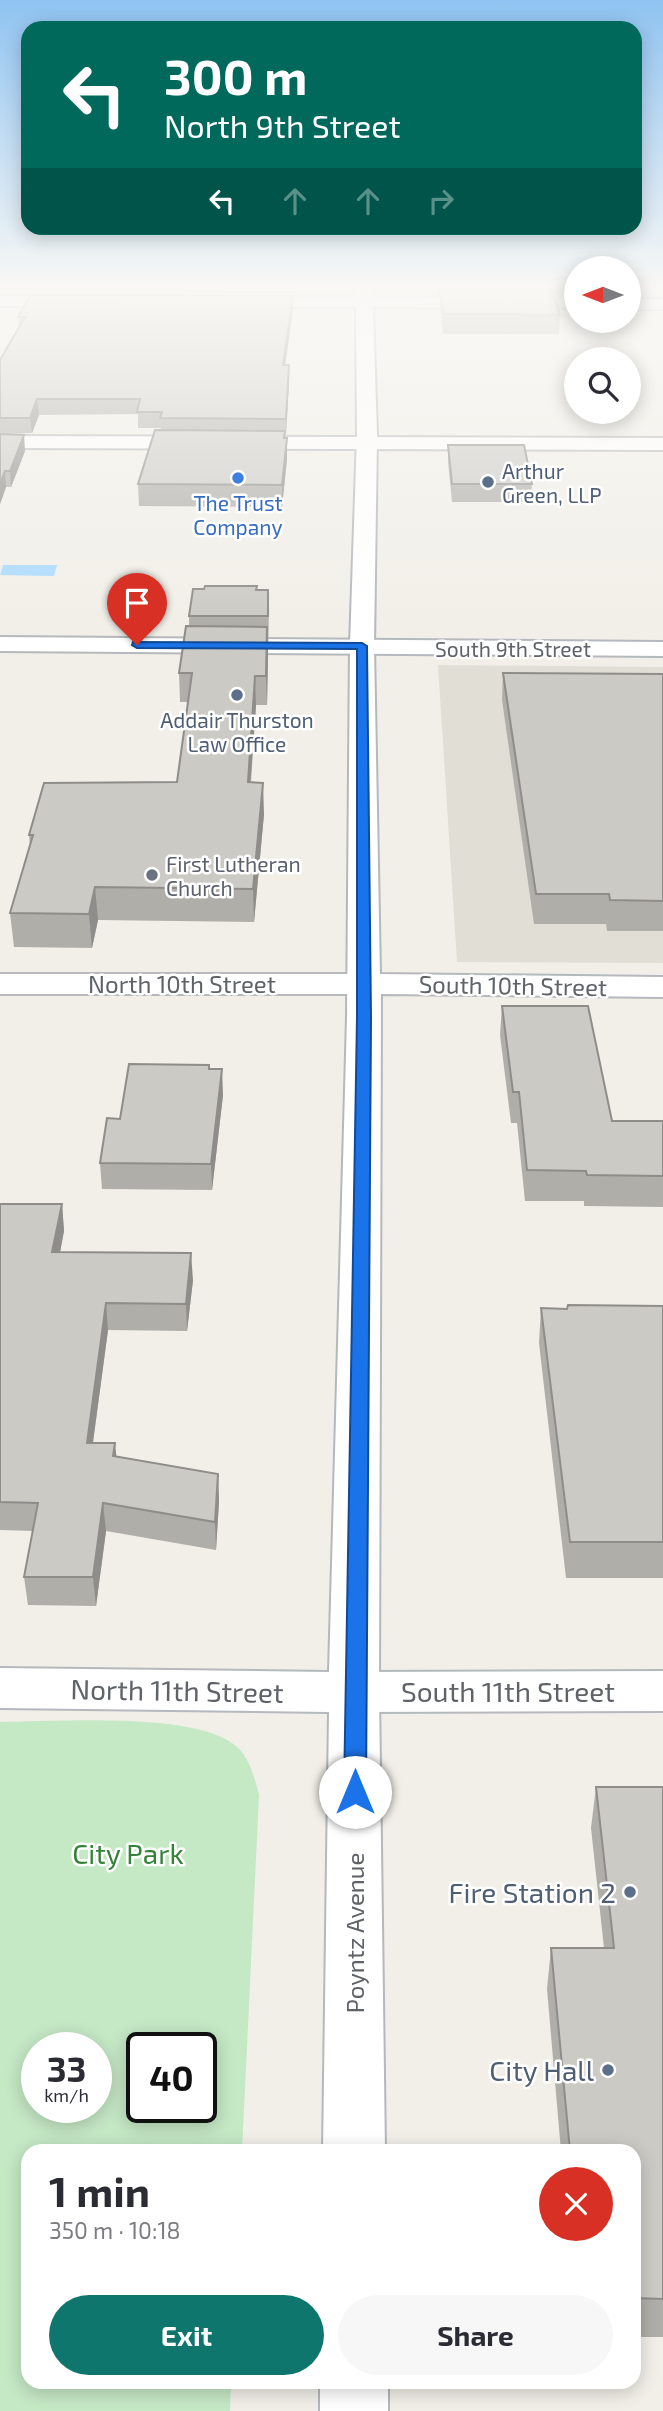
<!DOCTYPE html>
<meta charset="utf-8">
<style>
body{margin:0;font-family:"Exo 2",sans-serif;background:#f7f7f7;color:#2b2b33;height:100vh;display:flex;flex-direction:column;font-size:26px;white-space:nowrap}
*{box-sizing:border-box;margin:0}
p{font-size:23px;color:#7c7c81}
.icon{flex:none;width:38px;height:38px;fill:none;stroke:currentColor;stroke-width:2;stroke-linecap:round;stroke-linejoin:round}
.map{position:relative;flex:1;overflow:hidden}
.details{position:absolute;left:21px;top:2144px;width:620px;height:245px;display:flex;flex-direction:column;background:#fff;border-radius:21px;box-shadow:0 4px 18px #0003}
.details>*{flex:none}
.hud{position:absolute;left:21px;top:21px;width:621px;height:214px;border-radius:21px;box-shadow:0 4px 18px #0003;background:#00695c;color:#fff;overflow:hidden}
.needle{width:46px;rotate:270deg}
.fabs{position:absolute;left:564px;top:256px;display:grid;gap:14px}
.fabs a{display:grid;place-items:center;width:77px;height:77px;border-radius:50%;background:#fff;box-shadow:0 4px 18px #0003;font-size:35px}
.speed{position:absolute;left:21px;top:2032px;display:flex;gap:14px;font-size:35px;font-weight:700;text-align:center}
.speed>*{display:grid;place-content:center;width:91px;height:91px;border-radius:50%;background:#fff;box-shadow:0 4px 18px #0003;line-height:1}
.speed small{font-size:18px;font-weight:400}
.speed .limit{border:4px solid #111;border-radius:10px;background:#fff;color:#111}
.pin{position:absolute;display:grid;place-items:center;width:60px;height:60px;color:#fff;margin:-72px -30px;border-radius:50% 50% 50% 0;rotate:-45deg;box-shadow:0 0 7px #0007}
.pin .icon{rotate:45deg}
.me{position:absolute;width:77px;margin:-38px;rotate:0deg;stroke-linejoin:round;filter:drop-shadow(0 0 5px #0008)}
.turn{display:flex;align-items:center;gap:24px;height:147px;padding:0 28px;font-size:32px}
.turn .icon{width:91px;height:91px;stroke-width:2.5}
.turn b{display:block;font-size:49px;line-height:60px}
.lanes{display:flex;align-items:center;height:66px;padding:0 28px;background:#0003;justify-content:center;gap:35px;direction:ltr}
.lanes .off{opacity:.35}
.round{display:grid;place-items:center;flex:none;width:74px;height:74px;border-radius:37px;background:#f7f7f7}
.overview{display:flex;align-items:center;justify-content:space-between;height:119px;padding:0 28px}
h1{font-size:42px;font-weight:700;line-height:52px}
.button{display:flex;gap:14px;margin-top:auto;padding:14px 28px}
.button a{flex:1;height:80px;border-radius:42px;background:#0f766e;color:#fff;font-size:28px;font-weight:700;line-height:80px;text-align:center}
.button a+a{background:#f7f7f7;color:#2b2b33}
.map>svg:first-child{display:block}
.education{fill:#e1ded6}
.green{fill:#c5e8c5;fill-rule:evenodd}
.water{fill:#aadaff}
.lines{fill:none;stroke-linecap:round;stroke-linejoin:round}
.minor-casing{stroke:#b5b8bc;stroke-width:4}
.tertiary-casing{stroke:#b5b8bc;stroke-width:4}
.minor{fill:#fff;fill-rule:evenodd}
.tertiary{fill:#fff;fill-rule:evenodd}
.wall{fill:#afaea9}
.shaded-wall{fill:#8f8d8a}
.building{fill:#cccac5;stroke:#8f8d8a;stroke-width:2}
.route{fill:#1a73e8;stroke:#114b97;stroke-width:2}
.shop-dot{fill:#3f7fe0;stroke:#fff;stroke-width:2.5}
.service-dot{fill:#5c6f8a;stroke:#fff;stroke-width:2.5}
.worship-dot{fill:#6b7280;stroke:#fff;stroke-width:2.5}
.labels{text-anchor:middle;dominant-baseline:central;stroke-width:5;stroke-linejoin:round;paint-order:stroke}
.far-service-label{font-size:21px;fill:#4e5e75;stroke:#fff;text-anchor:start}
.far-shop-label{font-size:21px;fill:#366cbe;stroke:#fff}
.far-street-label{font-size:21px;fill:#5f6368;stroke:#fff}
.far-worship-label{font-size:21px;fill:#5b616d;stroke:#fff;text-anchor:start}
.street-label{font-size:24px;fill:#5f6368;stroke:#fff}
.near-street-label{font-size:28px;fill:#5f6368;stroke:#fff}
.near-park-label{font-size:28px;fill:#348238;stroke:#fff}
.near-service-label{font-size:28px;fill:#4e5e75;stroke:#fff;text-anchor:end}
</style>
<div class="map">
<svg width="663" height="2411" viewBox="0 0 663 2411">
<rect width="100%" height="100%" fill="#f1efe8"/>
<path class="education" d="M438 665 663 667V963L457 962Z"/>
<path class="green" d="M0 1722C53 1722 208 1710 241 1751 251 1764 255 1779 259 1795L242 2151H28V2382H231L230 2411H0ZM37 2048H96V2107H37ZM142 2048H201V2107H142Z"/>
<path class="water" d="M3 565H57L54 576 0 575Z"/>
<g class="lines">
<defs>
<path id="minor" d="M0 436 663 438V450L0 448Z
M0 637 663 642V656L0 651Z
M0 974H364L376 977 381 984 376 991 364 994H0Z
M663 1671V1711L354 1712 336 1706 329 1692 336 1678 354 1672Z"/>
<path id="tertiary" d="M356 287H372V297L576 298V308L373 307 377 435 374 646 380 974 663 977V997L381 994 379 1692 385 2151H323L329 1712 0 1708V1668L329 1672 347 1017 350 646 357 435 356 307H240L232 302 240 297H356Z
M0 296H78L86 301 78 306H0Z
M628 299H663V309H628Z
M320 2382H388V2411H320Z"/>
</defs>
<use href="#minor" class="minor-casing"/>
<use href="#tertiary" class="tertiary-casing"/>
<use href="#minor" class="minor"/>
<use href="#tertiary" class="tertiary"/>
</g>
<path class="wall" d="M0 287H296L295 294 0 291Z
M419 287H566V293L554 295 560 315 559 334H443L440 310V295H438L437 288H419Z
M293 309 285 365 289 380 286 434H285L287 459 282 507 139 506 138 484 161 430V428H138V414L39 415 32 433 0 434V360L19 327 18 317Z
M0 434 25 451 11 487H6L0 504Z
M448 445 532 484 531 502H452L448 462Z
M257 590H268L269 609 267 705H256L251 782 264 814 254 922 98 920 92 948 14 947 10 913 30 846 29 835 177 782 188 702H180L179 673 189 626V616Z
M503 673 663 674V931H607L606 924H534L502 700Z
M502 1006 612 1121H663V1207L584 1206V1201H525L517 1123H511L500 1035Z
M209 1065V1069L223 1095 212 1190 102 1189 100 1163 120 1119Z
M0 1204H62L64 1231 60 1252 193 1280 187 1331 108 1330 93 1443 116 1456 218 1474 219 1501 216 1550 106 1531 96 1606 28 1605 24 1577 33 1531 0 1530Z
M663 1306V1578H566L539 1343 541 1308 567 1309Z
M596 1787H663V2337H634V2151H561L547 1989 551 1948H604L591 1828Z"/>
<path class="shaded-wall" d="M548 287H566V293L547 295Z
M293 296V309L283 380V365Z
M289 365V380L286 434V419Z
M37 399 39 415 32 433 30 418Z
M24 435 25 451 11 487 10 471Z
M287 438V459L282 507V485Z
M5 471 6 487 0 504V484Z
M267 627 268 656 267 705 266 676Z
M255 676 256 705 248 814V782Z
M263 783 264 814 254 922 253 889Z
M95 887 98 920 92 948 89 914Z
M222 1069 223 1095 212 1190 211 1164Z
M62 1204 64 1231 55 1279 52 1252Z
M191 1253 193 1280 187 1331 186 1304Z
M106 1303 108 1330 89 1471 87 1443Z
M115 1443 118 1471 113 1456Z
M218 1474 219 1501 216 1550 215 1522Z
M103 1503 106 1531 96 1606 93 1577Z"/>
<path class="building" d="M440 291H553L560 315 444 314Z
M30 295 293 296 283 365H289L286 419 160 418 162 412H137L140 399H37L30 418H0V360L25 317H18Z
M155 430 285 431 284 438H287L282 485 138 484Z
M0 434 24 435 10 471H5L0 484Z
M448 445H524L532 484H452Z
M205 586H257L256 590H268V616H189L193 589H204Z
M186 626 267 627 266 676H255L248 782 263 783 253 889 95 887 89 914 10 913 33 835H29L44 783 177 782 192 673H179Z
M503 673 663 674V901L610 900 609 894H536Z
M502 1006H588L612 1121H663V1176L587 1175 586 1171 527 1170 519 1092H513Z
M129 1064 209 1065V1069H222L211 1164 100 1163 107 1118 120 1119Z
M0 1204H62L52 1252 191 1253 186 1304 106 1303 87 1443H115L113 1456 218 1474 215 1522 103 1503 93 1577H24L38 1503 0 1502Z
M568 1305 663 1306V1542H570L541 1308 567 1309Z
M596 1787H663V2299L634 2298V2151H570L551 1948H614Z"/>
<linearGradient id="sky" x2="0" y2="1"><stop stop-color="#8fc3f1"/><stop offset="0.46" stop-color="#f9f8f5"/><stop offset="1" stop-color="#f9f8f5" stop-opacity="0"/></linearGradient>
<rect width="663" height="624" fill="url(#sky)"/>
<path class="route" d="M133 642 362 643 367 646 371 1017 366 1792 362 1799 355 1801 347 1799 344 1792 357 1017V649L137 648 132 645Z"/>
<circle class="shop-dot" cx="238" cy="478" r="7"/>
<g class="service-dot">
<circle cx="488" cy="482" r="7"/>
<circle cx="237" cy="695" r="7"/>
<circle cx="630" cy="1892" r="7"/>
<circle cx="608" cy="2070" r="7"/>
</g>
<circle class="worship-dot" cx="152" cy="875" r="7"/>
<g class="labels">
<g class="far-service-label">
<text x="502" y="470">Arthur<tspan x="502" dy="24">Green, LLP</tspan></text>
<text x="237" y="719" text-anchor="middle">Addair Thurston<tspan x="237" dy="24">Law Office</tspan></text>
</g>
<g class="far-shop-label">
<text x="238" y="502">The Trust<tspan x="238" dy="24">Company</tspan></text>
</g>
<g class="far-street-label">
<text x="513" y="648">South 9th Street</text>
</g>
<g class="far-worship-label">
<text x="166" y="863">First Lutheran<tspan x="166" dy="24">Church</tspan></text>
</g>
<g class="street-label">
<text x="182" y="983">North 10th Street</text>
<text transform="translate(513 985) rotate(1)">South 10th Street</text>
<text transform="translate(354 1933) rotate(-90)">Poyntz Avenue</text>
</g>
<g class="near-street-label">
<text transform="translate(177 1690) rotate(1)">North 11th Street</text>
<text x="508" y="1691">South 11th Street</text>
</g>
<g class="near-park-label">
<text x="128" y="1853">City Park</text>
</g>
<g class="near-service-label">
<text x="616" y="1892">Fire Station 2</text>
<text x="594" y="2070">City Hall</text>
</g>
</g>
</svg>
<div class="fabs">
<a><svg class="needle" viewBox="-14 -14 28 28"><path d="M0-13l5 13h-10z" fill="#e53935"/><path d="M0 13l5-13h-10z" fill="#7c7c81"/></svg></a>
<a><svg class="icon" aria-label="search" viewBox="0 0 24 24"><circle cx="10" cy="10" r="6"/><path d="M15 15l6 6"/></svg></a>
</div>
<div class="speed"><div>33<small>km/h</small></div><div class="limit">40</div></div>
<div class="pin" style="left:137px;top:645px;background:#d93025"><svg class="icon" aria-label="arrive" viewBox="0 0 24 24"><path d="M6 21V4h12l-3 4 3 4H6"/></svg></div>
<svg class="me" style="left:355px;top:1792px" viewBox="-20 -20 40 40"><circle r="19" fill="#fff"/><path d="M0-13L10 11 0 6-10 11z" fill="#1a73e8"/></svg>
<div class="hud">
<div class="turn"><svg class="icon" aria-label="left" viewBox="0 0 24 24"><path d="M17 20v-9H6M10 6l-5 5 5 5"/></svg><div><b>300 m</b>North 9th Street</div></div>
<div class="lanes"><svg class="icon" aria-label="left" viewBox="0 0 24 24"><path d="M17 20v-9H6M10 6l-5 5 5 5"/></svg><svg class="icon off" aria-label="ahead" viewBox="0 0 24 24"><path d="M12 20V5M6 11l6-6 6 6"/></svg><svg class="icon off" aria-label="ahead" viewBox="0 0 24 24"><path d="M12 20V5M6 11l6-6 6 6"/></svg><svg class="icon off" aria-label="right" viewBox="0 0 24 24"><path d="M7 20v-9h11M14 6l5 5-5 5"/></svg></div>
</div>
<section class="details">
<div class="overview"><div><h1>1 min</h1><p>350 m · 10:18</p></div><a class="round" style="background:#d93025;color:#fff"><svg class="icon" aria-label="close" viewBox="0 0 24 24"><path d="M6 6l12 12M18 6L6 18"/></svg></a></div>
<div class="button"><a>Exit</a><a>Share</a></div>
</section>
</div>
